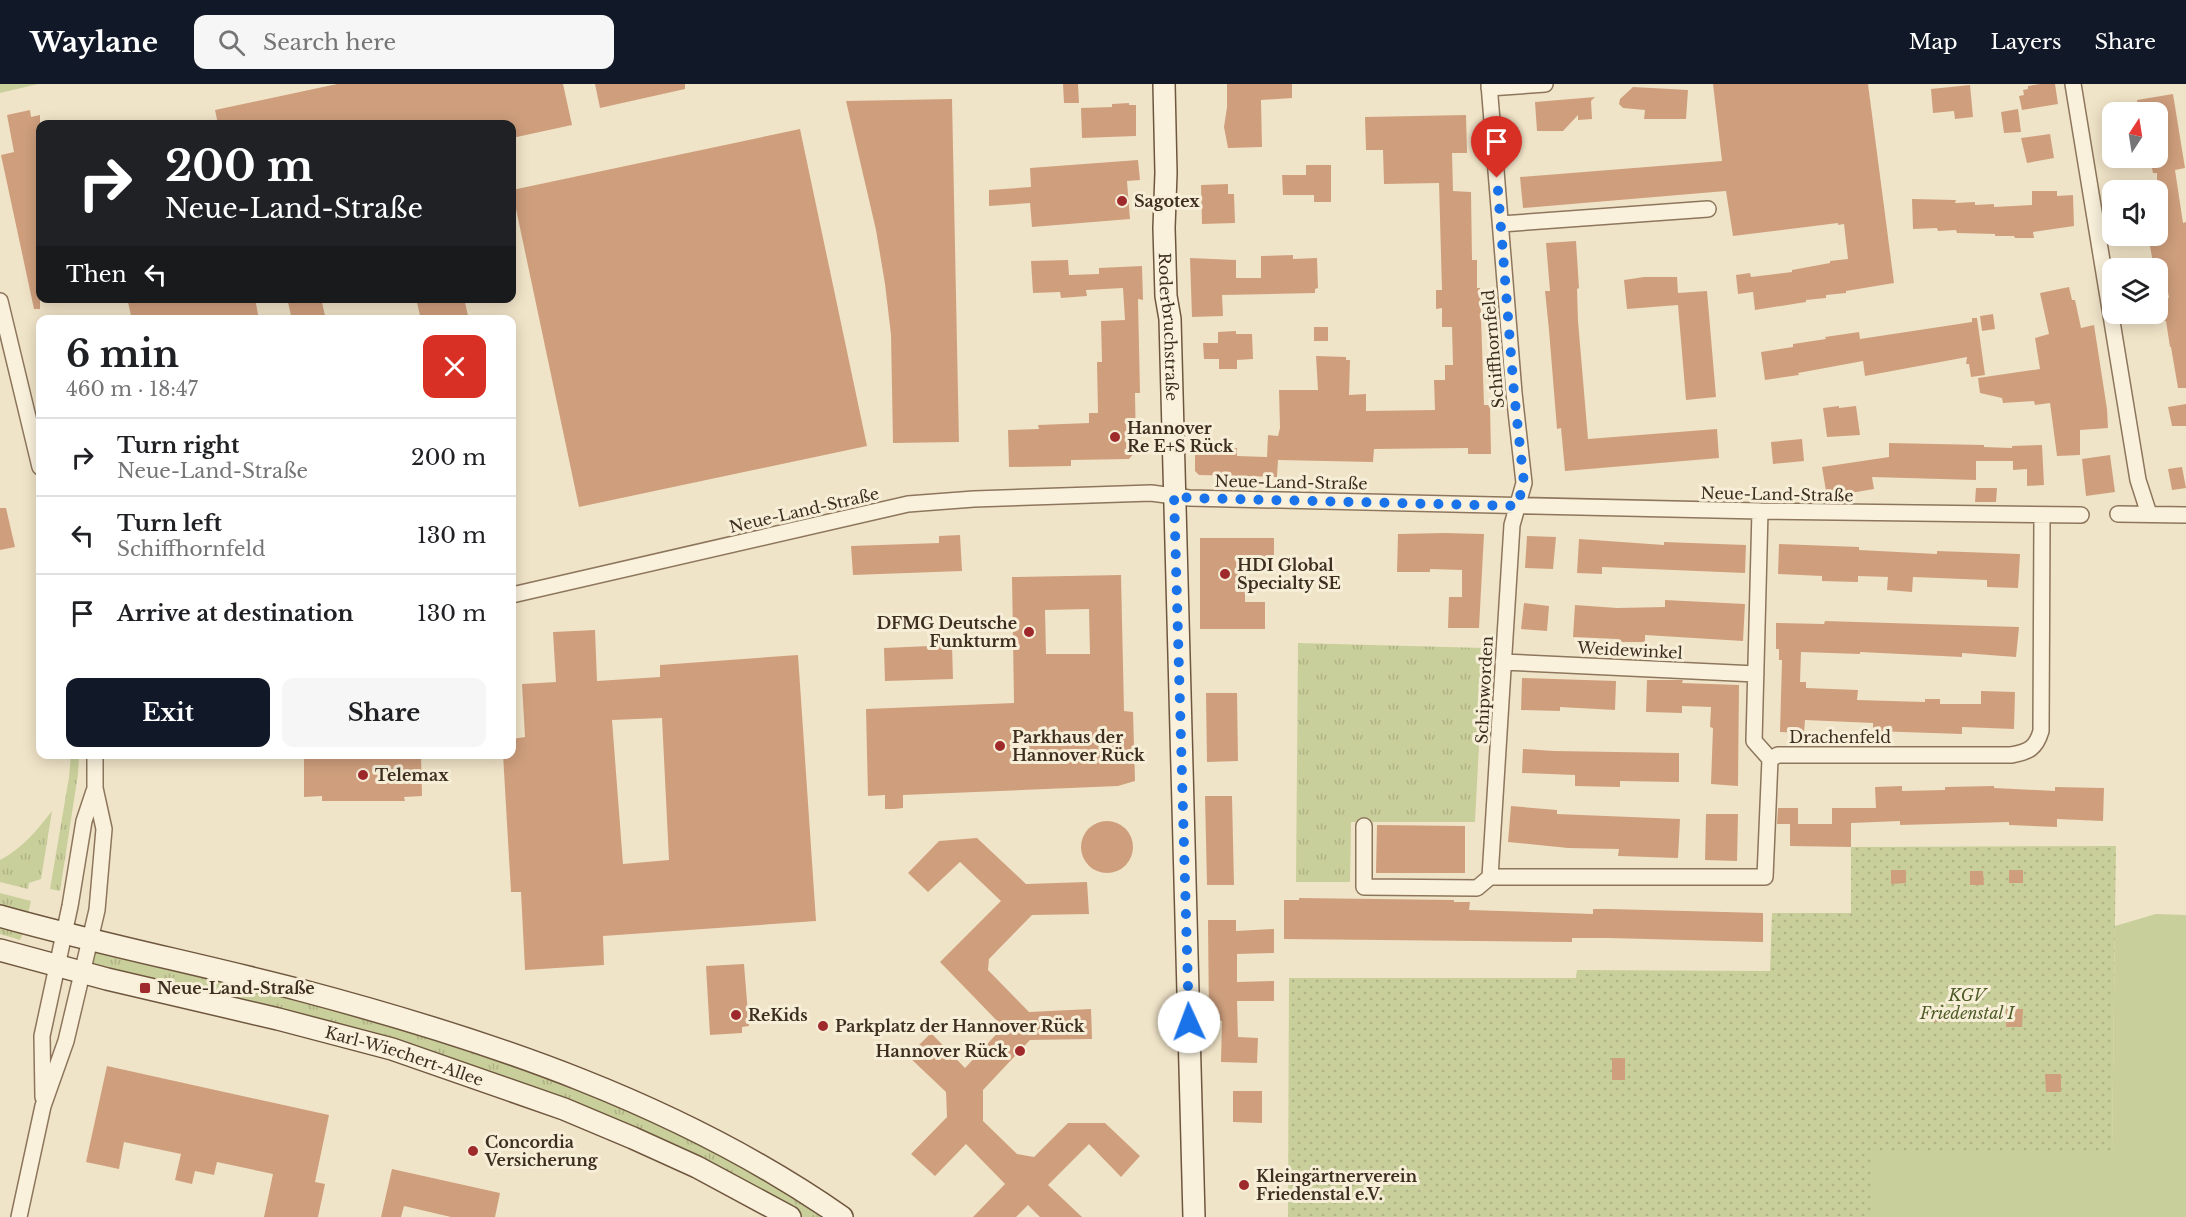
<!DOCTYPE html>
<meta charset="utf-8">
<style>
body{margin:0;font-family:"Libre Baskerville",serif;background:#f6f6f6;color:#202124;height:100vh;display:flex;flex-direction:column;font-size:22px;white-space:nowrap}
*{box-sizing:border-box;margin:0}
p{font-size:20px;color:#757577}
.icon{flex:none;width:33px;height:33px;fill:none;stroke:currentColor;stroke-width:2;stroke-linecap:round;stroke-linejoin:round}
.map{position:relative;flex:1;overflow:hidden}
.sheet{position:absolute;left:36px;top:231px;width:480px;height:444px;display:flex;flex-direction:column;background:#fff;border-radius:12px;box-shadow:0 3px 15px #0003}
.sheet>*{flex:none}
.guide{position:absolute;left:36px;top:36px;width:480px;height:183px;border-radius:12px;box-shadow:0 3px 15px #0003;background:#202124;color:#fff;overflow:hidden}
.needle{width:39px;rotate:12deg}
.controls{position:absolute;left:2102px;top:18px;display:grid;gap:12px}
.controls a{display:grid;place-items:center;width:66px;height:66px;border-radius:12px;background:#fff;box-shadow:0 3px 15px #0003;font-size:30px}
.pin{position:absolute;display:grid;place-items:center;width:51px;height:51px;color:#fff;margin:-62px -26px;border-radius:50% 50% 50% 0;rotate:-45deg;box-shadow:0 0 6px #0007}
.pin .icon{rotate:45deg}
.me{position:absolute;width:66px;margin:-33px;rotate:358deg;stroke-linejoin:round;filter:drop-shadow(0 0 4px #0008)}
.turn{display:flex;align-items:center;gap:21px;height:126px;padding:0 30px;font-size:27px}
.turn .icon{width:78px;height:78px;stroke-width:2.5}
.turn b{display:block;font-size:42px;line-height:51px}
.then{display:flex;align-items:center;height:57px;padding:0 30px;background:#0003;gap:12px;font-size:22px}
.round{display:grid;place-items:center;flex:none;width:63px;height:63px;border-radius:12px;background:#f6f6f6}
.overview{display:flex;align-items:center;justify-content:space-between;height:102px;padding:0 30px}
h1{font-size:36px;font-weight:700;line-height:45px}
.action{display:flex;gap:12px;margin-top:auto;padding:12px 30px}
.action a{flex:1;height:69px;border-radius:12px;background:#111827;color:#fff;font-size:24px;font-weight:700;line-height:69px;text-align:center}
.action a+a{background:#f6f6f6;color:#202124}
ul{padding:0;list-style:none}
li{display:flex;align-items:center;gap:18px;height:78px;padding:0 30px;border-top:2px solid #e0e0e0}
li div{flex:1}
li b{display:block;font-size:22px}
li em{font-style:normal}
header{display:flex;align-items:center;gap:36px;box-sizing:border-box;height:84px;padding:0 30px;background:#111827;color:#fff}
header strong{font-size:28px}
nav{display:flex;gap:33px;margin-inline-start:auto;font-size:21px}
.search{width:420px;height:54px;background:#f6f6f6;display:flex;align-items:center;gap:15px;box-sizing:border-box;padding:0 21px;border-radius:12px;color:#757577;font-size:22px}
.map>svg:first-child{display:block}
.grass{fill:url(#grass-tufts)}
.park{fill:#c9cf9b}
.garden{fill:url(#garden-dots)}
.building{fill:#cf9f7d;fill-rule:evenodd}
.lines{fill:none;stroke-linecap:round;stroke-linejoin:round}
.street-casing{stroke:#8d765c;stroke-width:18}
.secondary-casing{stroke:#6f573f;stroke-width:24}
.street{stroke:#faf1dc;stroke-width:15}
.secondary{stroke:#faf1dc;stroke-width:21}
.route{stroke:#1a73e8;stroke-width:10;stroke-dasharray:0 18}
.poi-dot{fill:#9e2a2b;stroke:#f7eed8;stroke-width:2}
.labels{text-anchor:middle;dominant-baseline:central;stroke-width:6;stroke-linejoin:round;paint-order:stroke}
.poi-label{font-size:16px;font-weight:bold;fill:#3d2e20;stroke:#f7eed8;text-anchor:start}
.street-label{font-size:16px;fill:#3d2e20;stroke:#f7eed8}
.park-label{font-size:16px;font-style:italic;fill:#4d5a26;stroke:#f7eed8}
</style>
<header>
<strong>Waylane</strong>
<div class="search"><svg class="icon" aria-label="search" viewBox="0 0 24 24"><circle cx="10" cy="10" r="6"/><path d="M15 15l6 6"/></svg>Search here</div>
<nav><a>Map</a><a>Layers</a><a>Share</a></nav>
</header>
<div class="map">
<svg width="2186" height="1133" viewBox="0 0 2186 1133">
<defs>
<pattern id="grass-tufts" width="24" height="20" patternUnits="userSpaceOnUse" patternTransform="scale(1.5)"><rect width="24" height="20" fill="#c9cf9b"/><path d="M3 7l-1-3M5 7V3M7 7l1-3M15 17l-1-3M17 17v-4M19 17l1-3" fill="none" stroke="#aeb285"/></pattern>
<pattern id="garden-dots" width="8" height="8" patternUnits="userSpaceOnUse" patternTransform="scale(1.5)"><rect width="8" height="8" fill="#c9cf9b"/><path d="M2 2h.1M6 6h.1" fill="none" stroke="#aeb285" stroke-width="1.8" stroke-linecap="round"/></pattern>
</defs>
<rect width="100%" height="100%" fill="#f0e4c8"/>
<path class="grass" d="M1298 559 1484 564 1475 738H1351L1350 798H1296Z
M71 671H79L78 690 60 807 50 805 69 693Z
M52 727 41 795 29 799 28 805 0 798V776C23 764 36 747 52 727Z
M0 809 31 817 28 830 0 823Z
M0 843 23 849 20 856 0 850Z
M91 856 550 984 842 1133H790L697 1083 392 965 82 888Z"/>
<path class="park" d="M0 0H38L0 9Z
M2156 830 2186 831V1133H1872V1067H2112L2115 842Z"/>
<path class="garden" d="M2116 762 2112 1067H1872V1133H1288L1289 894H1576L1577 886 1770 887 1772 829H1851V763Z"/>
<path class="building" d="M337 0H563L572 41 512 54V40H218L215 26Z
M595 0H685V5L600 24Z
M1063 0H1078L1079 19H1064Z
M1227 0H1292V14L1261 16 1262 63 1228 64 1224 43 1227 23Z
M1713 0H1868L1894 199 1846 207V209L1826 211V214L1806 216V218L1755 226 1753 208 1738 210 1736 191 1750 189 1751 193 1792 188V186L1830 179V177L1848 175 1844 140 1838 141V139L1733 152 1726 107 1523 124 1520 93 1722 77Z
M2040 0H2055L2058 20 2022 26 2019 12 2024 11 2023 6 2028 5V2Z
M1970 1 1973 33 1955 35 1954 27 1933 29 1931 5Z
M1633 3 1688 6 1686 35H1644L1645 26 1623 24 1619 20 1620 15Z
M2173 10 2185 84 2175 86 2183 139 2186 138V304H2178L2171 263H2170L2166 237H2162L2159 216 2169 214 2164 184H2154L2150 162 2157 161V89H2153L2150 74H2157V28H2139L2137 16Z
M1595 13 1591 17 1592 35 1578 36V31L1563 47H1537L1535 18Z
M952 15 959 358 893 359 891 251 885 200 876 146 846 17Z
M1129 19V21H1136V52L1082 54 1081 24 1112 23V20Z
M2018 25 2021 48 2004 49 2001 28Z
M30 26 31 33 40 31V225H34L1 71 14 68 7 31Z
M1466 31 1467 69H1452L1453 107 1471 108 1472 176H1477V204H1480L1484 321H1490L1491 370H1468V364L1374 365 1373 378 1278 376 1277 393 1199 391 1195 387V361H1214L1217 364H1237V372L1267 373 1268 351 1278 352 1280 344 1279 306H1318L1316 272 1346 273V276H1350L1349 311 1366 310V327L1435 326 1434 296H1445V281H1453L1452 243H1442V224L1436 225V206H1442L1439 99 1384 100 1383 66H1366L1365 33Z
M800 45 867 362 579 423 512 106Z
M2050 50 2054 74 2027 79 2021 54Z
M1138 76 1140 96 1127 97 1130 135 1032 143 1030 119 989 122V106L1031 103 1030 84Z
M1306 81H1331V118H1314V111H1283L1282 91H1306Z
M1228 100V110H1234L1235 139 1202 140 1201 101Z
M2032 107H2057V112L2073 111 2074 142 2033 148 2034 154H2015L2014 152H1995V150L1957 149 1956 146 1938 147 1937 144 1913 145 1912 115 1956 116 1955 119 1975 118V121L1994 120V123L2032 121Z
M1576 157 1579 204 1577 205 1578 237 1588 355 1717 345 1719 374 1565 387 1561 344 1557 345 1549 246 1545 207H1550L1546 159Z
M1293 171V175L1317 174 1318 204 1315 205V209L1222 211 1223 232 1192 233 1190 174 1236 176V194H1261V172Z
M1068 176 1069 191 1099 190V184L1142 182 1143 216 1138 215 1140 309H1135L1136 367 1129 375 1071 376V382L1009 383 1008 346 1039 345 1038 341 1089 339V329H1098L1097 278H1102L1101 237 1125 236 1123 204 1086 206 1087 212 1061 214 1060 208 1033 209 1031 177Z
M1644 193H1677L1678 209 1707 207 1716 313 1686 316 1678 221 1627 225 1624 196Z
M2069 203 2072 216H2075L2081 244 2094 241 2107 325 2108 344 2080 346V371L2057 372 2050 319 2035 321 2034 317 2003 319 2002 314 1980 309 1978 294 2040 285 2035 254 2049 250 2040 209Z
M127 214H255L259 236H132Z
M287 214H321L326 236H292Z
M416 214H464L469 236H421Z
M1993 230 1995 245 1982 247 1980 232Z
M1972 234H1977L1985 291 1971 293 1969 280H1966L1967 273 1865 292 1863 277 1798 289 1799 291 1765 296 1761 268 1793 263V260L1826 255 1825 253 1859 248 1860 255 1972 238Z
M1314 243H1328V257H1314Z
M1236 247V250H1252L1253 275 1237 276V285H1219V275H1204L1203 259H1218V248Z
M2186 320V342H2172L2168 323Z
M1839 322V324L1856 322 1860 351 1827 353 1823 324Z
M1802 355 1804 377 1773 380 1771 358Z
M1889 359 1984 361V363L2012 364V362L2042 361 2044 401 2027 402V385L2013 386V377H1976V396L1872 393 1874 405 1827 413 1822 383 1889 373Z
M2110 371 2115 408 2086 412 2082 375Z
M2182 383 2186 404 2172 406 2168 385Z
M1976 404H1997L1996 418H1975Z
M0 424H6L15 463 0 466Z
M1445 449 1484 450 1479 544H1448L1449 513H1462V486L1430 485V488H1397L1398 450Z
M960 451 962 487 853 491 851 462 939 459V452Z
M1527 452 1556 453 1553 485 1525 484Z
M1200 454H1274V479H1245V518H1265V545H1200Z
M1579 455 1664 461V458L1746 461 1745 489 1602 483V490L1577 489Z
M1779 460 1859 463V466L1937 470V467L2020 470 2018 504 1987 503V496L1913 493 1912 508 1887 506 1888 493 1858 492V498L1822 497V492L1778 490Z
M1121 491 1124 627 1133 628 1135 697 1118 702 903 711V724L894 725H885V711L868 712 866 625 1014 619 1012 493ZM1089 525 1090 570H1046L1045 526Z
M1665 516 1745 520 1743 557 1645 551V558H1617V555L1573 553 1575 521 1617 524 1665 523Z
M1524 519 1549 522 1547 547 1521 545Z
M1825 537 2019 543 2016 573 1962 569V573L1860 568V570L1801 568 1800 598H1806V604L1858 606 1857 616 1925 618V615H1940V620H1981V607L2015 608 2014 645 1962 643V650L1873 647V639L1805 636 1804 649 1780 648 1782 576H1779V565H1776V539L1824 540Z
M595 546 597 597 660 593V581L798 571 816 837 603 852 604 881 525 886 521 808H511L503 670H512V655L525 653 522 600 556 598 553 548ZM662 634 669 776 623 780 612 636Z
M952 561 953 595 885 597 884 564Z
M1522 594 1616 597 1615 626 1560 623V627L1521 626Z
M1647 596H1683L1682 599 1739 601 1738 702 1711 700 1713 644 1710 643 1711 623 1682 622V629L1646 628Z
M1206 609H1237L1238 677 1207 678Z
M1523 665 1554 667 1679 669V698L1620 697V703L1575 702V691L1522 689Z
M304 670H421L422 712 404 713 405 717H322V712L304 713Z
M1902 702V707L1945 706V703L1994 702V704L2055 707V703L2104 704 2103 737 2057 735V743L2009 741V738L1900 741V737L1851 739V763L1790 762V740H1777L1778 724H1798V740H1832V724H1876L1875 703Z
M1205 712H1232L1234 801H1207Z
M1511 722 1557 726V730L1680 735 1678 774 1618 772 1619 765 1568 764 1508 758Z
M1706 730H1738L1737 777 1705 776Z
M1081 763a26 26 0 1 1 52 0a26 26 0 1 1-52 0Z
M1377 741 1465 742V789H1376Z
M977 754 1026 800 1087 798 1089 830 1032 831 989 875 988 886 1029 928 1091 925 1092 955 1030 956 983 1006V1037L1017 1070 1034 1073 1068 1039H1105L1140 1072 1121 1093 1089 1060 1048 1101 1082 1133H1040L1028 1121 1016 1133H973L1005 1100 966 1060 935 1092 911 1070 947 1033 946 1008 908 972 931 949 965 984 1003 943 940 878 1001 817 960 778 928 808 908 789 939 757Z
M1891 786H1906V799L1891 800Z
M2009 786H2023V799H2009Z
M1970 787H1983L1984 801H1970Z
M1299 814 1454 816V818H1470L1469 826 1593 830V825H1608L1763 829V858L1608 854H1572V858L1284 855V816H1299Z
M1208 836H1236V847L1274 845V869L1237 870V898L1274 897V917H1237L1238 953 1258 954 1257 979 1221 978 1222 937H1209Z
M744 880 749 942 742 943V949L710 951 706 882Z
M1931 925H1944V938H1931Z
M2006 925H2023L2022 943H2006Z
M1612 974H1625V996H1612Z
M107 982 329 1031 315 1098 325 1100 318 1133H264L273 1090 217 1078 214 1091 195 1087 192 1100 175 1096 181 1070 124 1058 119 1085 86 1078Z
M2045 990H2061V1008H2046Z
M1233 1007H1262V1039L1233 1038Z
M392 1085 500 1109 495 1133H451L404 1122 401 1133H381Z"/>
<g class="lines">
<defs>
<path id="street" d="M1489 0 1514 309 1524 399 1512 441 1490 793
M2073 0 2138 396 2149 430
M1489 4 1545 0
M1501 140 1708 125
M0 217 40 383
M1760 427 1754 657 1770 675
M2118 430 2186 431
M512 511 908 420 974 415 1151 409 1189 414 1760 427 2081 431
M1503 578 1756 590
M1364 742V803L1477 804 1490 793
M1490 793H1765L1770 675 1778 671H2011C2029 668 2036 664 2041 647L2042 432
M43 1013 42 952 70 822 84 737 94 707
M19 1133 43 1022 66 957 97 826 104 745 95 704V670"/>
<g id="secondary">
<path id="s1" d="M1164 0 1166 89 1164 144 1166 212 1170 235 1194 1133"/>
<path d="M0 832C99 860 200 880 300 906 489 956 680 1020 842 1133"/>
<path id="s2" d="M0 866 107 895 278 935 392 965 564 1025 633 1054 697 1083 790 1133"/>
</g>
</defs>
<use href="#street" class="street-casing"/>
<use href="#secondary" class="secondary-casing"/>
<use href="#street" class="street"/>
<use href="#secondary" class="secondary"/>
</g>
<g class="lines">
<path class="route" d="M1189 938 1174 411 1189 414 1517 422 1524 399 1514 309 1497 94"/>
</g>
<g class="poi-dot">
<circle cx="1122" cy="117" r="6"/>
<circle cx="1115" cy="353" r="6"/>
<circle cx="1225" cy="490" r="6"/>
<circle cx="1029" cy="548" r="6"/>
<circle cx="1000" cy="662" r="6"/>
<circle cx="363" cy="691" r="6"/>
<rect x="139" y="898" width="12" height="12" rx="3"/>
<circle cx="736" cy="931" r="6"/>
<circle cx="823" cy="942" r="6"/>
<circle cx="1020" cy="967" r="6"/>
<circle cx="473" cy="1067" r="6"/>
<circle cx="1244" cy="1101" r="6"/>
</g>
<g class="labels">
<g class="poi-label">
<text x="1134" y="117">Sagotex</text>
<text x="1127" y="344">Hannover<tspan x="1127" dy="18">Re E+S Rück</tspan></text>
<text x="1237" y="481">HDI Global<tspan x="1237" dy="18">Specialty SE</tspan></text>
<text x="1017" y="539" text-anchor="end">DFMG Deutsche<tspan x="1017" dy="18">Funkturm</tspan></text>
<text x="1012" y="653">Parkhaus der<tspan x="1012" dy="18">Hannover Rück</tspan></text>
<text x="375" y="691">Telemax</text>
<text x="157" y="904">Neue-Land-Straße</text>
<text x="748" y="931">ReKids</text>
<text x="835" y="942">Parkplatz der Hannover Rück</text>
<text x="1008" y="967" text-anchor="end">Hannover Rück</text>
<text x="485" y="1058">Concordia<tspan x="485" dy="18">Versicherung</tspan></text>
<text x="1256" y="1092">Kleingärtnerverein<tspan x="1256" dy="18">Friedenstal e.V.</tspan></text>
</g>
<g class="street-label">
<text stroke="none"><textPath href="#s1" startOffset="243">Roderbruchstraße</textPath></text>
<text transform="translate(1493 265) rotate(-95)">Schiffhornfeld</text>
<text transform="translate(1291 398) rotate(1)">Neue-Land-Straße</text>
<text transform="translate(1777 410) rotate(1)">Neue-Land-Straße</text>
<text transform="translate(804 426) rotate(-13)">Neue-Land-Straße</text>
<text transform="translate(1630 566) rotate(3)">Weidewinkel</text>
<text transform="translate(1484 606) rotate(-87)">Schipworden</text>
<text x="1840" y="653">Drachenfeld</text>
<text stroke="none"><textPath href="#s2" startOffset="418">Karl-Wiechert-Allee</textPath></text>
</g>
<g class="park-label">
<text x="1967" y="911">KGV<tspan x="1967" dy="18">Friedenstal I</tspan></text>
</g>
</g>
</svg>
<div class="controls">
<a><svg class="needle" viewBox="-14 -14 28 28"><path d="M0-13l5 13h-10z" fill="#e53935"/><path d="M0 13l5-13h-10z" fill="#757577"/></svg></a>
<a><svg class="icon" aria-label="sound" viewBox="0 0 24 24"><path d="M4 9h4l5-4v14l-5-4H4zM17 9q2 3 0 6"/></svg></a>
<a><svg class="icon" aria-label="layers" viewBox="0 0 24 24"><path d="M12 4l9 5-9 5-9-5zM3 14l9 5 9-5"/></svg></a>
</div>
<div class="pin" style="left:1497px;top:94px;background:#d93025"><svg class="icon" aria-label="arrive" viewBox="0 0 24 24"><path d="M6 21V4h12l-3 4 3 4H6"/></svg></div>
<svg class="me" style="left:1189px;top:938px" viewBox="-20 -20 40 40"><circle r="19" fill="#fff"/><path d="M0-13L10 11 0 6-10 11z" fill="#1a73e8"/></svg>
<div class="guide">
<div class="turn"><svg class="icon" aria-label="right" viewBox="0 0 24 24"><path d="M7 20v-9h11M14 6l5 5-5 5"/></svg><div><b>200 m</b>Neue-Land-Straße</div></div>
<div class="then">Then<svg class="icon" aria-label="left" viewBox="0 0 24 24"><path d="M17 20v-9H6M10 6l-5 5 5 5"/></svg></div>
</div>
<section class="sheet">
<div class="overview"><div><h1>6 min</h1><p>460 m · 18:47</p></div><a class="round" style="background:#d93025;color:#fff"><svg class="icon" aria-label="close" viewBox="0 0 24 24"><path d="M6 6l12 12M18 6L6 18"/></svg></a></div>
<ul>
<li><svg class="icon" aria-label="right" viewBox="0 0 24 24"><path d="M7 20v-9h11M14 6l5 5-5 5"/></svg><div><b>Turn right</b><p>Neue-Land-Straße</p></div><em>200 m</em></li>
<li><svg class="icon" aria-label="left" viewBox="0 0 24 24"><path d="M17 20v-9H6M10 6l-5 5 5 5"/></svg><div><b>Turn left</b><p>Schiffhornfeld</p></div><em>130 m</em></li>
<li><svg class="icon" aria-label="arrive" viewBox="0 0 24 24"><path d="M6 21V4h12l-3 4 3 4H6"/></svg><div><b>Arrive at destination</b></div><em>130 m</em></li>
</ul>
<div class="action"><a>Exit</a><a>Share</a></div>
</section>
</div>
